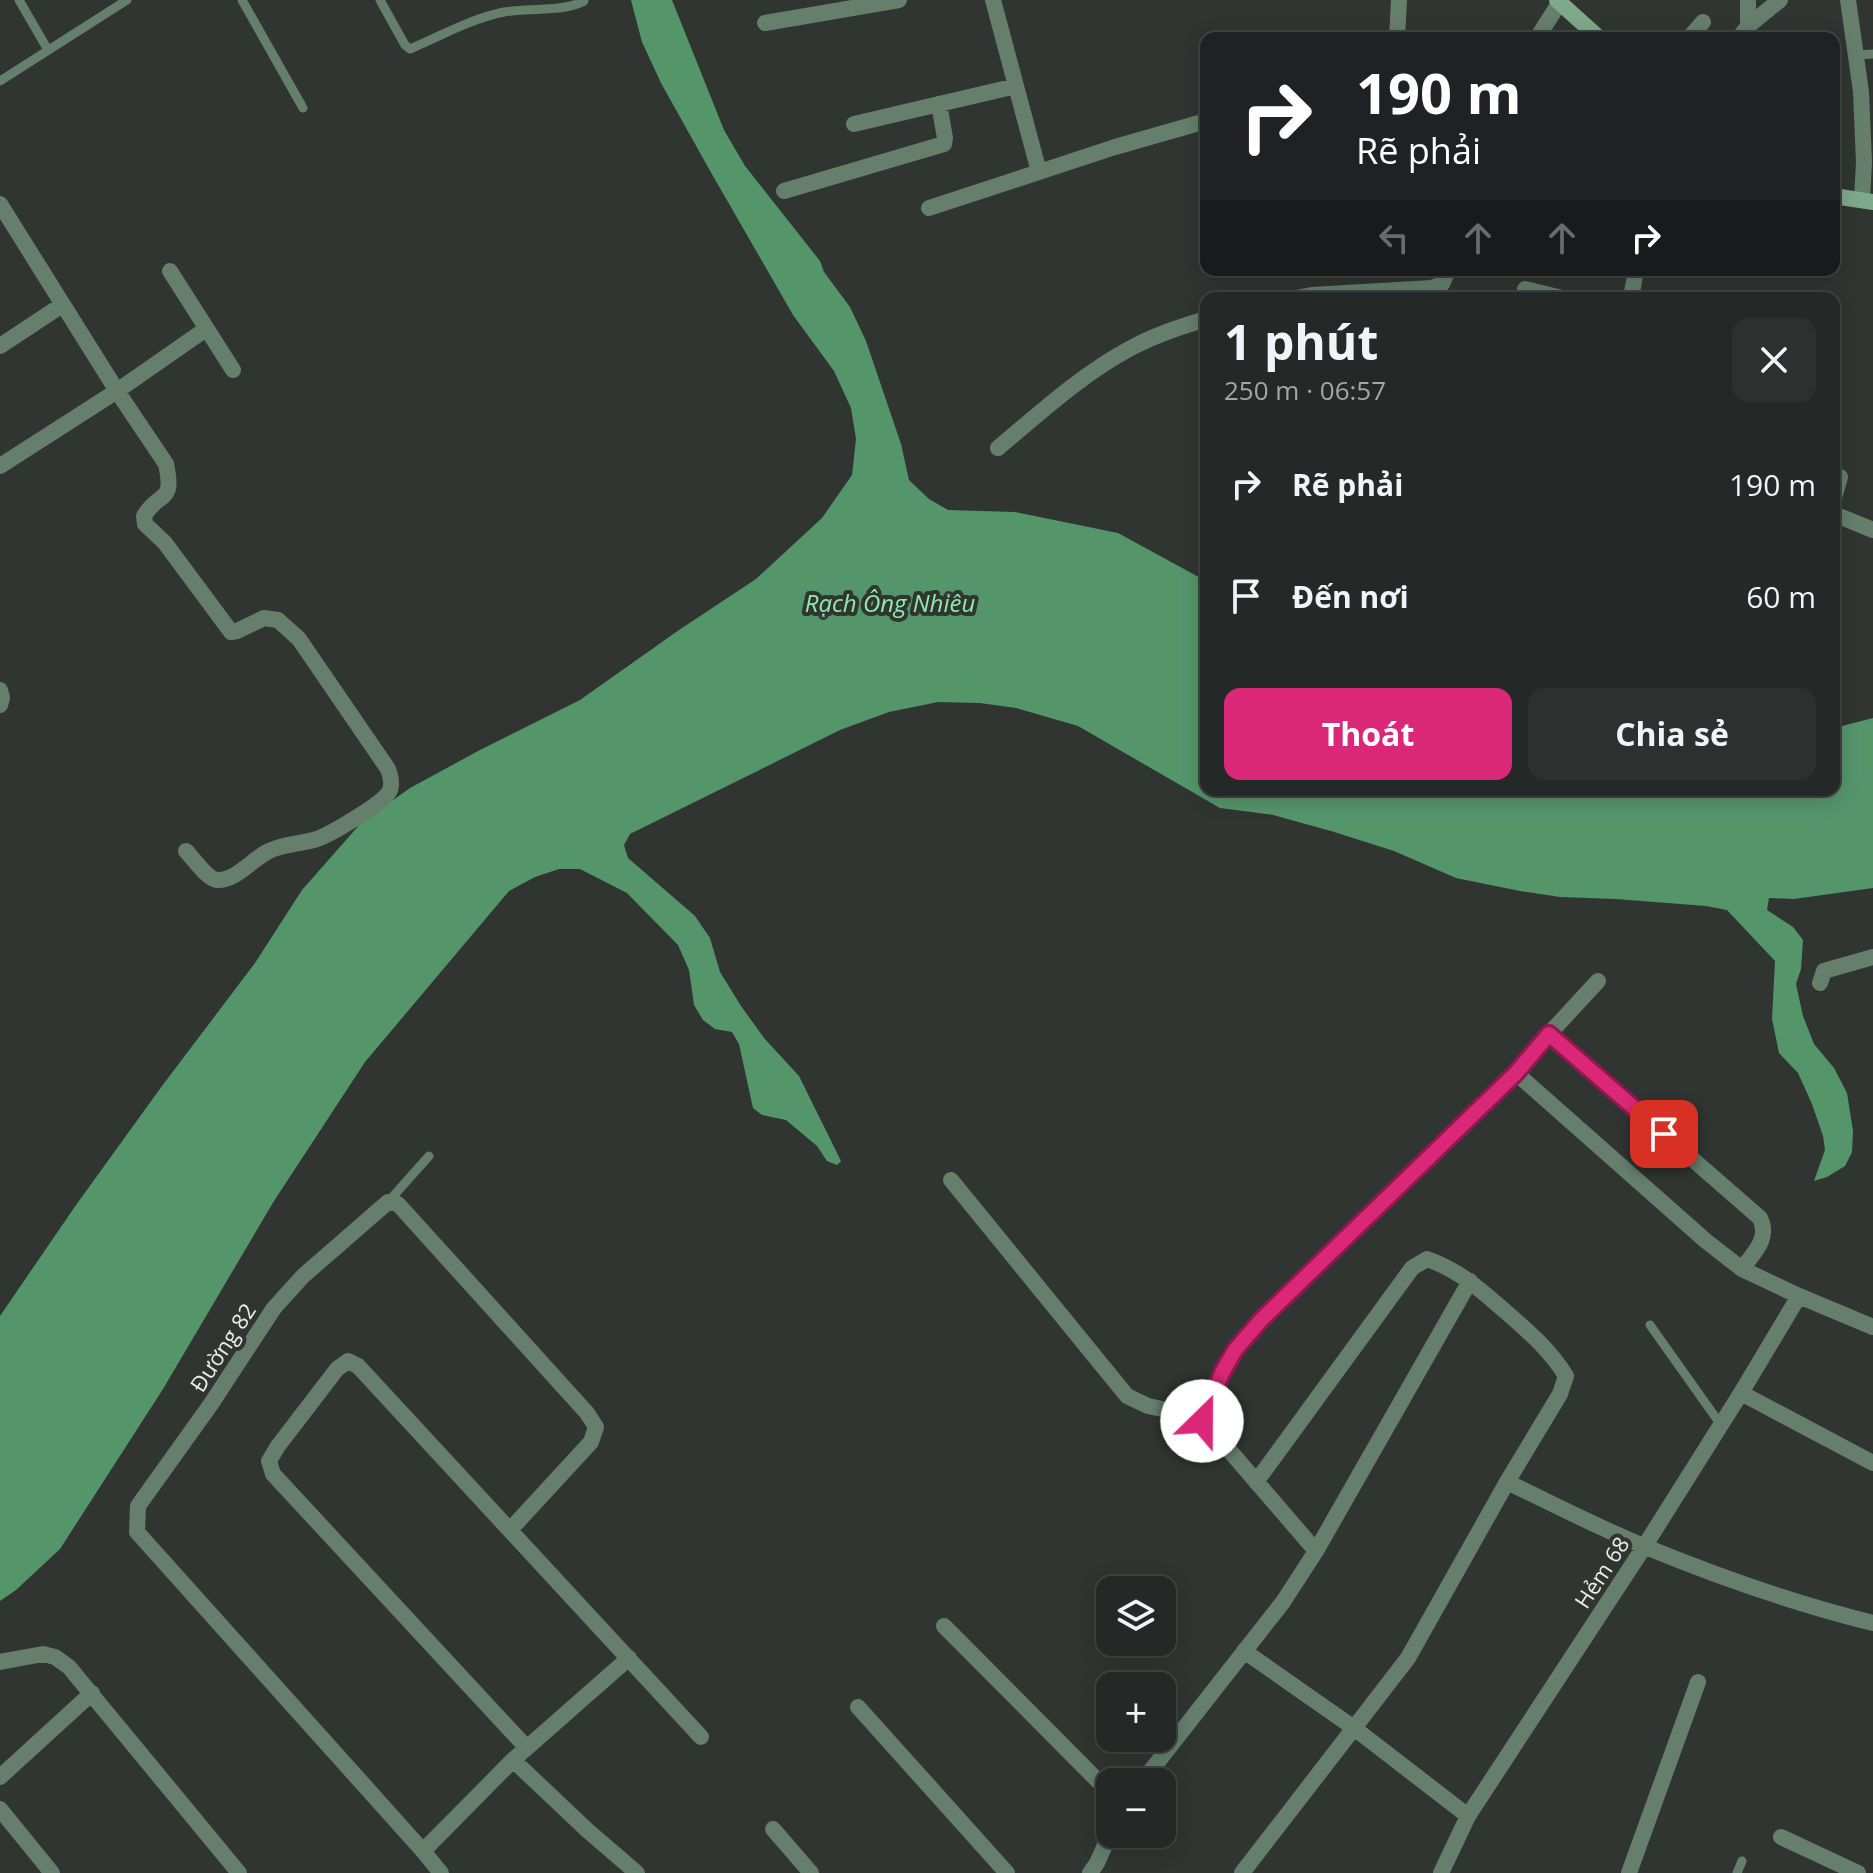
<!DOCTYPE html>
<html lang="vi">
<meta charset="utf-8">
<style>
body{margin:0;font-family:"Open Sans",sans-serif;background:#2c302e;color:#f1f3f6;height:100vh;display:flex;flex-direction:column;font-size:30px;white-space:nowrap}
*{box-sizing:border-box;margin:0}
p{font-size:26px;color:#a3a6a7}
.icon{flex:none;width:44px;height:44px;fill:none;stroke:currentColor;stroke-width:2;stroke-linecap:round;stroke-linejoin:round}
.map{position:relative;flex:1;overflow:hidden}
.panel{position:absolute;left:1200px;top:292px;width:640px;height:504px;display:flex;flex-direction:column;background:#242826;border-radius:16px;box-shadow:0 4px 20px #0003,0 0 0 2px #414443}
.panel>*{flex:none}
.top-card{position:absolute;left:1200px;top:32px;width:640px;height:244px;border-radius:16px;box-shadow:0 4px 20px #0003,0 0 0 2px #414443;background:#202124;color:#fff;overflow:hidden}
.fabs{position:absolute;left:1096px;top:1576px;display:grid;gap:16px}
.fabs a{display:grid;place-items:center;width:80px;height:80px;border-radius:16px;background:#242826;box-shadow:0 4px 20px #0003,0 0 0 2px #414443;font-size:40px}
.pin{position:absolute;display:grid;place-items:center;width:68px;height:68px;color:#fff;margin:-34px;border-radius:16px;box-shadow:0 4px 12px #0006}
.me{position:absolute;width:88px;margin:-44px;rotate:23deg;stroke-linejoin:round;filter:drop-shadow(0 0 6px #0008)}
.turn{display:flex;align-items:center;gap:28px;height:168px;padding:0 24px;font-size:36px}
.turn .icon{width:104px;height:104px;stroke-width:2.5}
.turn b{display:block;font-size:56px;line-height:68px}
.lanes{display:flex;align-items:center;height:76px;padding:0 24px;background:#0003;justify-content:center;gap:40px;direction:ltr}
.lanes .off{opacity:.35}
.round{display:grid;place-items:center;flex:none;width:84px;height:84px;border-radius:16px;background:#2c302e}
.summary{display:flex;align-items:center;justify-content:space-between;height:136px;padding:0 24px}
h1{font-size:48px;font-weight:700;line-height:60px}
.cta{display:flex;gap:16px;margin-top:auto;padding:16px 24px}
.cta a{flex:1;height:92px;border-radius:16px;background:#db2777;color:#fff;font-size:32px;font-weight:700;line-height:92px;text-align:center}
.cta a+a{background:#2c302e;color:#f1f3f6}
ul{padding:0;list-style:none}
li{display:flex;align-items:center;gap:24px;height:112px;padding:0 24px}
li div{flex:1}
li b{display:block;font-size:30px}
li em{font-style:normal}
.map>svg:first-child{display:block}
.water{fill:#55956a}
.lines{fill:none;stroke-linecap:round;stroke-linejoin:round}
.lane{stroke:#657f6c;stroke-width:9}
.street{stroke:#657f6c;stroke-width:16}
.secondary{stroke:#7fa98b;stroke-width:16}
.route-casing{stroke:#8e194d;stroke-width:20}
.route{stroke:#db2777;stroke-width:14}
.labels{text-anchor:middle;dominant-baseline:central;stroke-width:8;stroke-linejoin:round;paint-order:stroke}
.street-label{font-size:22px;fill:#e9ecea;stroke:#303532}
.water-label{font-size:24px;font-style:italic;fill:#8febad;stroke:#303532}
</style>
<div class="map">
<svg width="1873" height="1873" viewBox="0 0 1873 1873">
<rect width="100%" height="100%" fill="#303532"/>
<path class="water" d="M631 0H672L724 130 745 166 820 261 824 272 850 307 866 341 901 444 909 480 929 499 948 510 1015 512 1118 533 1206 581V790H1834V728L1873 718V888L1794 899 1769 898 1767 910 1793 927 1803 940 1801 969 1796 984 1803 1016 1814 1044 1834 1068 1847 1093 1853 1131 1852 1152 1845 1166 1827 1177 1814 1181 1825 1150 1823 1136 1812 1104 1798 1073 1779 1053 1772 1019 1775 961 1727 910 1706 906 1616 899 1560 897 1520 891 1456 878 1394 851 1331 831 1273 815 1220 808 1078 726 1016 708 980 703 938 702 889 712 840 730 630 834 624 845 628 858 695 916 710 938 720 972 741 1006 764 1038 799 1076 841 1161 837 1165 827 1161 817 1146 786 1120 762 1115 753 1108 739 1044 732 1032 715 1029 703 1020 694 1005 689 970 678 945 627 893 580 869H559L535 877 509 891 365 1062 274 1201 163 1389 60 1549 16 1590 0 1601V1316L76 1205 162 1086 255 963 302 890 361 823 410 788 480 750 580 700 679 630 756 579 822 518 852 475 856 439 851 408 834 371 793 315 709 169 661 83 642 42Z"/>
<g class="lines">
<path class="lane" d="M19 0 48 50
M242 0 303 108
M380 0 405 45 410 49C441 36 470 19 504 12 526 8 565 12 584 1
M1856 55 1873 54
M0 81 127 0
M388 1202 429 1156
M1650 1325 1721 1425
M1737 1873 1742 1861"/>
<path class="street" d="M1848 0 1861 92 1864 162 1862 200
M765 23 899 0
M1748 26 1780 0
M1397 38 1399 0
M1537 38 1560 2
M1689 38 1703 22
M1739 38 1748 26V0
M854 124 1016 86
M1039 172 1115 147 1206 121
M784 191 944 144 945 138 939 104
M0 204 117 391 0 466
M929 208 1039 172 993 0
M170 271 233 370
M1525 289 1562 298
M1296 298 1312 295 1432 288 1442 284 1448 270
M1631 298 1636 270
M0 346 62 305
M998 448C1041 412 1082 374 1131 348 1155 335 1180 327 1206 319
M1834 498 1840 477
M1834 514 1873 530
M0 690 2 698 0 705
M186 851C193 858 207 879 217 880 236 881 252 859 269 851 284 844 301 844 317 839 331 834 382 804 389 792 393 785 391 777 388 769L299 639 278 620 264 618 237 631 231 632 165 543 145 524 144 516C159 490 175 505 166 464L117 391 206 329
M1820 983 1824 971 1873 957
M1549 1034 1760 1218C1770 1239 1754 1252 1742 1269
M1516 1073 1706 1241 1742 1269 1799 1296 1873 1327
M951 1180 1127 1396 1148 1406 1195 1416 1211 1429 1316 1551
M1741 1393 1873 1463
M1202 1421 1222 1373 1235 1350 1261 1320 1516 1073 1549 1034 1598 981
M1507 1482C1553 1504 1599 1528 1646 1547 1719 1577 1796 1604 1873 1623
M944 1626 1110 1793
M1244 1651 1354 1728 1468 1816
M0 1662 43 1654 55 1657 69 1667 239 1873
M858 1707 1007 1873
M527 1748 273 1474 269 1461 278 1446 337 1369 348 1361 358 1366 701 1737
M513 1760 587 1830 637 1873
M0 1777 92 1693
M1142 1782 1283 1602 1316 1551 1470 1281
M0 1809 52 1873
M773 1829 811 1873
M1781 1837 1858 1873
M423 1851 513 1760 629 1658
M441 1873 423 1851 137 1532 138 1506 211 1404 274 1308 303 1276 388 1202 398 1204 587 1413 596 1427 591 1442 510 1530
M1090 1873 1097 1863 1110 1834
M1242 1873 1408 1658 1507 1482 1560 1394 1566 1376C1550 1350 1529 1332 1506 1312 1481 1290 1459 1270 1427 1259L1412 1268 1256 1482
M1441 1873 1468 1816 1644 1547 1741 1393 1799 1296
M1629 1873 1698 1682"/>
<path class="secondary" d="M1557 0 1599 38
M1834 196 1873 202"/>
</g>
<g class="lines">
<defs>
<path id="route" d="M1202 1421 1222 1373 1235 1350 1261 1320 1516 1073 1549 1034 1664 1134"/>
</defs>
<use href="#route" class="route-casing"/>
<use href="#route" class="route"/>
</g>
<g class="labels">
<g class="street-label">
<text transform="translate(222 1347) rotate(-57)">Đường 82</text>
<text transform="translate(1601 1572) rotate(-57)">Hẻm 68</text>
</g>
<g class="water-label">
<text x="890" y="602">Rạch Ông Nhiêu</text>
</g>
</g>
</svg>
<div class="fabs">
<a><svg class="icon" aria-label="layers" viewBox="0 0 24 24"><path d="M12 4l9 5-9 5-9-5zM3 14l9 5 9-5"/></svg></a>
<a>+</a>
<a>−</a>
</div>
<div class="pin" style="left:1664px;top:1134px;background:#d93025"><svg class="icon" aria-label="arrive" viewBox="0 0 24 24"><path d="M6 21V4h12l-3 4 3 4H6"/></svg></div>
<svg class="me" style="left:1202px;top:1421px" viewBox="-20 -20 40 40"><circle r="19" fill="#fff"/><path d="M0-13L10 11 0 6-10 11z" fill="#db2777"/></svg>
<div class="top-card">
<div class="turn"><svg class="icon" aria-label="right" viewBox="0 0 24 24"><path d="M7 20v-9h11M14 6l5 5-5 5"/></svg><div><b>190 m</b>Rẽ phải</div></div>
<div class="lanes"><svg class="icon off" aria-label="left" viewBox="0 0 24 24"><path d="M17 20v-9H6M10 6l-5 5 5 5"/></svg><svg class="icon off" aria-label="ahead" viewBox="0 0 24 24"><path d="M12 20V5M6 11l6-6 6 6"/></svg><svg class="icon off" aria-label="ahead" viewBox="0 0 24 24"><path d="M12 20V5M6 11l6-6 6 6"/></svg><svg class="icon" aria-label="right" viewBox="0 0 24 24"><path d="M7 20v-9h11M14 6l5 5-5 5"/></svg></div>
</div>
<section class="panel">
<div class="summary"><div><h1>1 phút</h1><p>250 m · 06:57</p></div><a class="round"><svg class="icon" aria-label="close" viewBox="0 0 24 24"><path d="M6 6l12 12M18 6L6 18"/></svg></a></div>
<ul>
<li><svg class="icon" aria-label="right" viewBox="0 0 24 24"><path d="M7 20v-9h11M14 6l5 5-5 5"/></svg><div><b>Rẽ phải</b></div><em>190 m</em></li>
<li><svg class="icon" aria-label="arrive" viewBox="0 0 24 24"><path d="M6 21V4h12l-3 4 3 4H6"/></svg><div><b>Đến nơi</b></div><em>60 m</em></li>
</ul>
<div class="cta"><a>Thoát</a><a>Chia sẻ</a></div>
</section>
</div>
